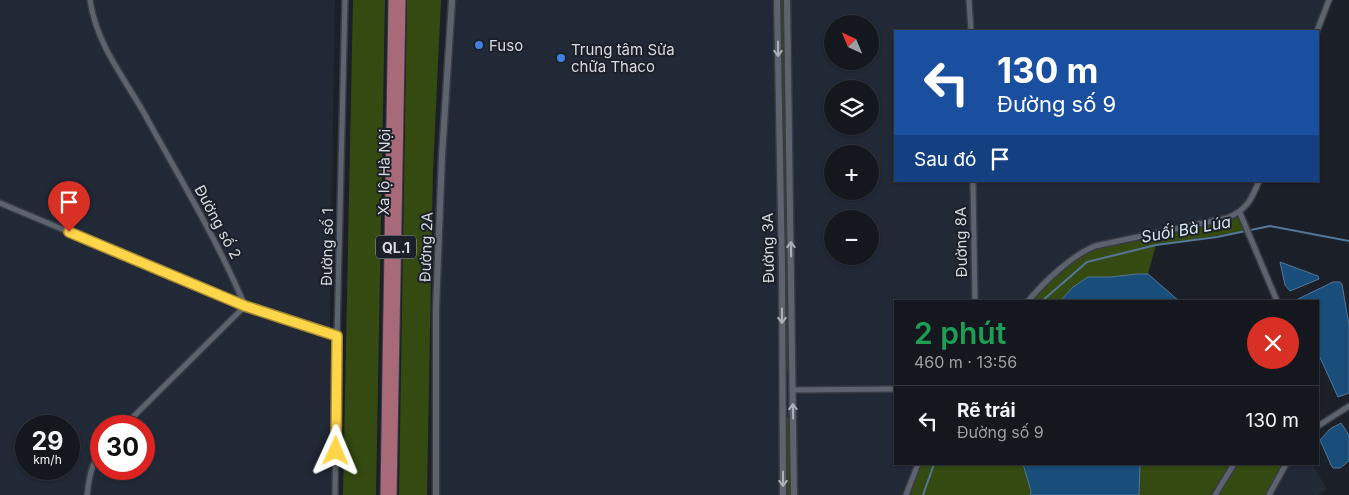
<!DOCTYPE html>
<html lang="vi">
<meta charset="utf-8">
<style>
body{margin:0;font-family:Inter,sans-serif;background:#21242b;color:#f1f3f6;height:100vh;display:flex;flex-direction:column;font-size:19px;white-space:nowrap}
*{box-sizing:border-box;margin:0}
p{font-size:16px;color:#9d9fa4}
.icon{flex:none;width:28px;height:28px;fill:none;stroke:currentColor;stroke-width:2;stroke-linecap:round;stroke-linejoin:round}
.map{position:relative;flex:1;overflow:hidden}
.panel{position:absolute;left:894px;top:300px;width:425px;height:165px;display:flex;flex-direction:column;background:#14171e;border-radius:0px;box-shadow:0 1px 4px #0004,0 0 0 1px #33363c}
.panel>*{flex:none}
.hud{position:absolute;left:894px;top:30px;width:425px;height:152px;border-radius:0px;box-shadow:0 1px 4px #0004,0 0 0 1px #33363c;background:#1a4fa0;color:#fff;overflow:hidden}
.needle{width:32px;rotate:316deg}
.fabs{position:absolute;left:824px;top:15px;display:grid;gap:10px}
.fabs a{display:grid;place-items:center;width:55px;height:55px;border-radius:50%;background:#14171e;box-shadow:0 1px 4px #0004,0 0 0 1px #33363c;font-size:25px}
.speed{position:absolute;left:15px;top:415px;display:flex;gap:10px;font-size:25px;font-weight:700;text-align:center}
.speed>*{display:grid;place-content:center;width:65px;height:65px;border-radius:50%;background:#14171e;box-shadow:0 1px 4px #0004,0 0 0 1px #33363c;line-height:1}
.speed small{font-size:12px;font-weight:400}
.speed .limit{border:8px solid #d22;background:#fff;color:#111}
.pin{position:absolute;display:grid;place-items:center;width:42px;height:42px;color:#fff;margin:-51px -21px;border-radius:50% 50% 50% 0;rotate:-45deg;box-shadow:0 0 5px #0007}
.pin .icon{rotate:45deg}
.me{position:absolute;width:55px;margin:-28px;rotate:1deg;stroke-linejoin:round;filter:drop-shadow(0 0 4px #0008)}
.turn{display:flex;align-items:center;gap:18px;height:105px;padding:0 20px;font-size:22px}
.turn .icon{width:65px;height:65px;stroke-width:2.5}
.turn b{display:block;font-size:35px;line-height:42px}
.then{display:flex;align-items:center;height:48px;padding:0 20px;background:#0003;gap:10px;font-size:19px}
.round{display:grid;place-items:center;flex:none;width:52px;height:52px;border-radius:26px;background:#21242b}
.head{display:flex;align-items:center;justify-content:space-between;height:85px;padding:0 20px}
h1{font-size:30px;font-weight:600;line-height:38px;color:#1e9e55}
ul{padding:0;list-style:none}
li{display:flex;align-items:center;gap:15px;height:70px;padding:0 20px;border-top:1px solid #33363c}
li div{flex:1}
li b{display:block;font-size:19px}
li em{font-style:normal}
.map>svg:first-child{display:block}
.built{fill:#212836;fill-rule:evenodd}
.green{fill:#344a10}
.water{fill:#194d7a;stroke:#527799}
.lines{fill:none;stroke-linecap:round;stroke-linejoin:round}
.stream{stroke:#527799;stroke-width:2}
.minor-casing{stroke:#383b43;stroke-width:8}
.tertiary-casing{stroke:#383b43;stroke-width:9}
.trunk-casing{stroke:#383b43;stroke-width:11}
.minor{stroke:#5d636e;stroke-width:5}
.tertiary{stroke:#5d636e;stroke-width:6}
.trunk{stroke:#a86a78;stroke-width:9}
.oneway{stroke:#acb0b8}
.route-casing{stroke:#a68a30;stroke-width:12}
.route{stroke:#ffd54a;stroke-width:9}
.shop-dot{fill:#3f7fe0;stroke:#1b1f28;stroke-width:2}
.labels{text-anchor:middle;dominant-baseline:central;stroke-width:4;stroke-linejoin:round;paint-order:stroke}
.shield{fill:#1b1f28;stroke:#9fa2a9;stroke-width:1}
.shield-label{font-size:14px;font-weight:bold;fill:#d7dae0}
.poi-label{font-size:15px;fill:#d7dae0;stroke:#1b1f28;text-anchor:start}
.street-label{font-size:15px;fill:#d7dae0;stroke:#1b1f28}
.water-label{font-size:16px;font-style:italic;fill:#d6e6f7;stroke:#1b1f28}
</style>
<div class="map">
<svg width="1349" height="495" viewBox="0 0 1349 495">
<rect width="100%" height="100%" fill="#1b1f28"/>
<path class="built" d="M0 0H335L330 314 333 495H0ZM26 426H69V469H26ZM101 426H144V469H101Z
M455 0H1327L1315 31H895V181H1257L1251 196 1239 211 1242 221 1217 237 1156 245 1042 301H895V464H934L923 495H439L438 344 446 155ZM832 24H870V61H832ZM832 89H870V126H832ZM832 154H870V191H832ZM832 219H870V256H832Z
M1288 464H1312L1327 489 1318 495H1272Z"/>
<path class="green" d="M353 0H385L376 495H343Z
M407 0H441L433 170 427 495H399Z
M781 0H784L789 317V369H786Z
M1239 215 1246 231 1156 245 1148 274 1110 277 1073 287 1060 301H1031C1046 283 1074 257 1095 248L1227 220Z
M786 417H789L791 495H786Z
M920 464H1023L1031 491 1030 495H908Z
M1140 464H1232L1212 495H1139Z
M1237 464H1284L1267 495H1217Z"/>
<path class="water" d="M1280 262 1318 276 1319 279 1290 291 1285 285Z
M1137 274H1148L1179 301H1060L1073 287 1088 277H1110Z
M1333 282H1340L1342 284 1349 325V393L1338 397 1318 353V301H1294Z
M1341 423 1349 435V461L1340 468H1333L1331 465 1320 440 1330 429Z
M1023 464H1140L1139 495H1030L1031 491Z"/>
<g class="lines">
<path class="stream" d="M1042 301 1087 262 1156 245 1217 237 1270 226 1349 241
M923 495 934 464"/>
<defs>
<path id="minor" d="M90 0C96 43 123 76 144 113 179 177 217 239 245 306L124 426
M969 0 971 31
M1317 31 1329 0
M973 181 975 301
M0 203 245 306 337 336
M1240 213 1277 301
M1028 301C1045 281 1071 256 1095 246L1227 218C1246 210 1251 201 1259 181
M792 390 895 389
M1318 426 1349 406
M87 495C89 479 91 464 101 451
M335 495 337 336 345 0
M906 495 918 464
M1215 495 1234 464
M1269 495 1286 464"/>
<path id="tertiary" d="M777 0 782 268 783 495
M787 0 794 495
M436 495V309L442 156 452 0"/>
<path id="trunk" d="M385 495 393 0
M392 495 401 0"/>
</defs>
<use href="#minor" class="minor-casing"/>
<use href="#tertiary" class="tertiary-casing"/>
<use href="#trunk" class="trunk-casing"/>
<use href="#minor" class="minor"/>
<use href="#tertiary" class="tertiary"/>
<use href="#trunk" class="trunk"/>
</g>
<defs><path id="oneway-shaft" d="M-6 0H5M1.5-3L5.5 0L1.5 3" fill="none" stroke-width="1.6" stroke-linecap="round" stroke-linejoin="round" transform="scale(1.25)"/></defs>
<g class="oneway">
<use href="#oneway-shaft" transform="translate(778 49) rotate(90)"/>
<use href="#oneway-shaft" transform="translate(791 249) rotate(-91)"/>
<use href="#oneway-shaft" transform="translate(782 316) rotate(90)"/>
<use href="#oneway-shaft" transform="translate(793 411) rotate(-91)"/>
<use href="#oneway-shaft" transform="translate(783 479) rotate(90)"/>
</g>
<g class="lines">
<defs>
<path id="route" d="M69 232 245 306 337 336 336 451"/>
</defs>
<use href="#route" class="route-casing"/>
<use href="#route" class="route"/>
</g>
<g class="shop-dot">
<circle cx="479" cy="45" r="5"/>
<circle cx="561" cy="58" r="5"/>
</g>
<g class="labels">
<rect class="shield" x="376" y="235.5" width="40" height="23" rx="4"/>
<g class="shield-label">
<text x="396" y="247">QL.1</text>
</g>
<g class="poi-label">
<text x="489" y="45">Fuso</text>
<text x="571" y="49">Trung tâm Sửa<tspan x="571" dy="17">chữa Thaco</tspan></text>
</g>
<g class="street-label">
<text transform="translate(384 172) rotate(-89)">Xa lộ Hà Nội</text>
<text transform="translate(218 222) rotate(62)">Đường số 2</text>
<text transform="translate(961 242) rotate(-91)">Đường 8A</text>
<text transform="translate(327 247) rotate(-89)">Đường số 1</text>
<text transform="translate(426 247) rotate(-88)">Đường 2A</text>
<text transform="translate(768 248) rotate(-91)">Đường 3A</text>
</g>
<g class="water-label">
<text transform="translate(1186 229) rotate(-10)">Suối Bà Lúa</text>
</g>
</g>
</svg>
<div class="fabs">
<a><svg class="needle" viewBox="-14 -14 28 28"><path d="M0-13l5 13h-10z" fill="#e53935"/><path d="M0 13l5-13h-10z" fill="#9d9fa4"/></svg></a>
<a><svg class="icon" aria-label="layers" viewBox="0 0 24 24"><path d="M12 4l9 5-9 5-9-5zM3 14l9 5 9-5"/></svg></a>
<a>+</a>
<a>−</a>
</div>
<div class="speed"><div>29<small>km/h</small></div><div class="limit">30</div></div>
<div class="pin" style="left:69px;top:232px;background:#d93025"><svg class="icon" aria-label="arrive" viewBox="0 0 24 24"><path d="M6 21V4h12l-3 4 3 4H6"/></svg></div>
<svg class="me" style="left:336px;top:451px" viewBox="-20 -20 40 40"><path d="M0-17L14 15 0 8-14 15z" fill="#ffd54a" stroke="#fff" stroke-width="4"/></svg>
<div class="hud">
<div class="turn"><svg class="icon" aria-label="left" viewBox="0 0 24 24"><path d="M17 20v-9H6M10 6l-5 5 5 5"/></svg><div><b>130 m</b>Đường số 9</div></div>
<div class="then">Sau đó<svg class="icon" aria-label="arrive" viewBox="0 0 24 24"><path d="M6 21V4h12l-3 4 3 4H6"/></svg></div>
</div>
<section class="panel">
<div class="head"><div><h1>2 phút</h1><p>460 m · 13:56</p></div><a class="round" style="background:#d93025;color:#fff"><svg class="icon" aria-label="close" viewBox="0 0 24 24"><path d="M6 6l12 12M18 6L6 18"/></svg></a></div>
<ul>
<li><svg class="icon" aria-label="left" viewBox="0 0 24 24"><path d="M17 20v-9H6M10 6l-5 5 5 5"/></svg><div><b>Rẽ trái</b><p>Đường số 9</p></div><em>130 m</em></li>
</ul>
</section>
</div>
